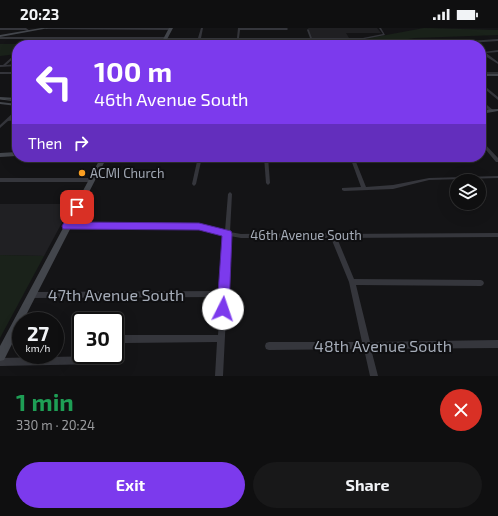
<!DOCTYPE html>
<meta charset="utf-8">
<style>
body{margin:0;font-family:"Exo 2",sans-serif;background:#181819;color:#f1f3f6;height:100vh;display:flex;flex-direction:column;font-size:15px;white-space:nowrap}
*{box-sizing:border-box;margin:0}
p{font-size:13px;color:#9b9c9f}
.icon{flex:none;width:22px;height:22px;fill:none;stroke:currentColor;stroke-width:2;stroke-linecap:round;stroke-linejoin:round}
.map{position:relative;height:348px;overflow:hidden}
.details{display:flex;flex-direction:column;background:#0f0f10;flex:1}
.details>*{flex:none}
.top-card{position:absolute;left:12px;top:12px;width:474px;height:122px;border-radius:16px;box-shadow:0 4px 16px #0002,0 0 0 1px #2f2f30;background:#7c3aed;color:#fff;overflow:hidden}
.fabs{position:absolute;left:450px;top:146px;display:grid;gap:8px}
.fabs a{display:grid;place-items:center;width:36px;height:36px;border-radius:50%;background:#0f0f10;box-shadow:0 4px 16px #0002,0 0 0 1px #2f2f30;font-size:20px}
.speed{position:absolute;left:12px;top:284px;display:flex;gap:8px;font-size:20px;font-weight:700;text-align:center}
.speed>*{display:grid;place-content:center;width:52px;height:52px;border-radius:50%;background:#0f0f10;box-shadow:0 4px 16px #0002,0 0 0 1px #2f2f30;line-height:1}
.speed small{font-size:10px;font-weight:400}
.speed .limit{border:2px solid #111;border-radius:6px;background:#fff;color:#111}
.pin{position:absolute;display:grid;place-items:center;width:34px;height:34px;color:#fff;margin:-17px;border-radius:8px;box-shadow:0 2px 6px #0006}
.me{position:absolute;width:44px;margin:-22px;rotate:4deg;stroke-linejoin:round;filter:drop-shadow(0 0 3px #0008)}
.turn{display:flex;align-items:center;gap:14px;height:84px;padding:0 16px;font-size:18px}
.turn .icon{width:52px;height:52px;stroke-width:2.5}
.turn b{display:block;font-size:28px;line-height:34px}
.then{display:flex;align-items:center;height:38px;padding:0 16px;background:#0003;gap:8px;font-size:15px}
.round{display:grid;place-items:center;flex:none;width:42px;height:42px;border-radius:21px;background:#181819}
.summary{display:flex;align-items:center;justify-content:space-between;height:68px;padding:0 16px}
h1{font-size:24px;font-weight:700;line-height:30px;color:#1e9e55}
.primary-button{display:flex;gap:8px;margin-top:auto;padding:8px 16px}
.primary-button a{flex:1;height:46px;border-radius:24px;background:#7c3aed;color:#fff;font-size:16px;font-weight:700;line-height:46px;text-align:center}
.primary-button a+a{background:#181819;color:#f1f3f6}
.status{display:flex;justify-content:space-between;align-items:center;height:28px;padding:0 20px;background:#0f0f10;direction:ltr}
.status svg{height:11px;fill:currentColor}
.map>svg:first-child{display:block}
.built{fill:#202023}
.green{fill:#1a221a}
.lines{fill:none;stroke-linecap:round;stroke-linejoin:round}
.street{fill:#35363c;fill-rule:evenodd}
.secondary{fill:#43464c;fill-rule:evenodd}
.tram{stroke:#484b51;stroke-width:1}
.route{fill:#7c3aed;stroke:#51269a}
.poi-dot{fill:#ffa223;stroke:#0f0f11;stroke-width:1.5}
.labels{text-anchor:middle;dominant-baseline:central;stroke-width:4;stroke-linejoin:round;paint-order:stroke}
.poi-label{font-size:13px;fill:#a5acb8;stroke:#0f0f11;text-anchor:start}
.street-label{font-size:13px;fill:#a5acb8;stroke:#0f0f11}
.near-street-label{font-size:16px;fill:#a5acb8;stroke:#0f0f11}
</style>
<div class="status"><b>20:23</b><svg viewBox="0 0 49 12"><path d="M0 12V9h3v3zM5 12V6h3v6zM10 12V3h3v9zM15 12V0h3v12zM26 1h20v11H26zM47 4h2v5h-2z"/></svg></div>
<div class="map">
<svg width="498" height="348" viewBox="0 0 498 348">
<rect width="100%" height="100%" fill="#141416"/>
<path class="built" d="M308 0H377L381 5H346L349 10H312Z
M0 176H72L44 228 0 227Z"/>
<path class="green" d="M424 0 498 2V7L415 10 401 12 403 14C393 14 374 19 365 13V11Z
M124 11 120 17H17V26L0 28V16H85L90 12Z
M0 227 44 228 0 310Z"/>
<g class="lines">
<path class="street" d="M0 0H26L30 3H28L25 2H0Z
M45 0H171L172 1 171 2 46 1Z
M201 0H203L201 10H237L238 0H287L288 1 287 2H240L239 10H310L307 2 308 1 309 2 312 10H363L383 6 379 0H381L385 7 365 11 368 14 374 15 469 13 498 11V13L469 15 374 17 366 16 362 12H239L238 17H236V12H200L199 17H197L198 12H165L164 11H0V9H166L167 10H198Z
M481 22 484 24 498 22V24L486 25 498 34V36L482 26Z
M12 29 14 30 6 37 17 36V38L0 39V37H3Z
M0 44H17V46H0Z
M481 55 498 69V72L481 58Z
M481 72 493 82V84H491L481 75Z
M16 82H17V85L11 91 17 90V92L8 93 0 100V97Z
M481 113H482L498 130V134H496L481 116Z
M198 129H202L196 156 194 158 192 156Z
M232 129H237L241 133V134H237Z
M264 129H268L270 155 268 157 266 155Z
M350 129H354L366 159 393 157 429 150 498 148V150L429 152 393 161 344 163 342 162V160L361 159Z
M0 150H92L94 152 92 154H0Z
M230 164 232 166 230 204 241 206 333 205 335 206 498 205V209L337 210 354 251 481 252 483 253 484 255 483 257 481 258 356 257 370 314 498 312V320L371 321 378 348H370L364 321 269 322 266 321 265 318 266 315 269 314H362L349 254 331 210H241L230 208 223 348H215L217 314 125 315C120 316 119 320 115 322 115 311 115 311 125 307H218L221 269 32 270 30 269 29 267 30 265 32 264 221 263 225 207 199 201 67 200 65 199 64 198 65 197 67 196 199 197 225 203 228 166Z
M102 327H113L112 330 101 336 0 338V330L100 328Z"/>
<path class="secondary" d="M41 0H49L0 9V7Z
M169 0H173L164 17H160Z
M481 46H498V48H481Z
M0 69 17 70V72L0 71Z
M0 74 17 76V78L0 76Z
M498 81V83L481 86V82Z
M17 124V128L0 129V125Z
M101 129H107L23 293H21V298L4 332 0 333V318Z"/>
<path class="tram" d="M481 45H498
M0 71 17 73"/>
</g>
<path class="route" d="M77 176 82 179 74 194 199 195 231 203 232 206 229 281 227 285 223 286 218 285 217 281 222 208 199 202 63 201 62 198 74 177Z"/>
<circle class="poi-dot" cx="82" cy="145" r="4"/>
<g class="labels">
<g class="poi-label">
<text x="90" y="145">ACMI Church</text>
</g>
<g class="street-label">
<text x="306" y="207">46th Avenue South</text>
</g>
<g class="near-street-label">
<text x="116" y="266">47th Avenue South</text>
<text x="383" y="317">48th Avenue South</text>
</g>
</g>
</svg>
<div class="fabs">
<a><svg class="icon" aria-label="layers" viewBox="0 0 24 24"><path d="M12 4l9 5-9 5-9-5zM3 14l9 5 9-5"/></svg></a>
</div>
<div class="speed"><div>27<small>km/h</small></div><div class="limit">30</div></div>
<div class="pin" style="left:77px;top:179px;background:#d93025"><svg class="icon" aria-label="arrive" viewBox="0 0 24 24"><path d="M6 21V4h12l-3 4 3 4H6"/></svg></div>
<svg class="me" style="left:223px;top:281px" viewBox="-20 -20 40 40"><circle r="19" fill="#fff"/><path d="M0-13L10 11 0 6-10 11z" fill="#7c3aed"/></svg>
<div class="top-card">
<div class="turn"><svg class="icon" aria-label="left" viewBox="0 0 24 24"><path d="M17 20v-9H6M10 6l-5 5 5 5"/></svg><div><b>100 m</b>46th Avenue South</div></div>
<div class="then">Then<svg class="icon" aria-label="right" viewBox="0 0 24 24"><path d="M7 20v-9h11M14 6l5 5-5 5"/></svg></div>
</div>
</div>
<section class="details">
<div class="summary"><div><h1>1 min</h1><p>330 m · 20:24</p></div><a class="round" style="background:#d93025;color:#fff"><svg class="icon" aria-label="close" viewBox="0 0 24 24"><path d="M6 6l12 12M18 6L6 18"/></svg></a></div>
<div class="primary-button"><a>Exit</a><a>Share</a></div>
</section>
